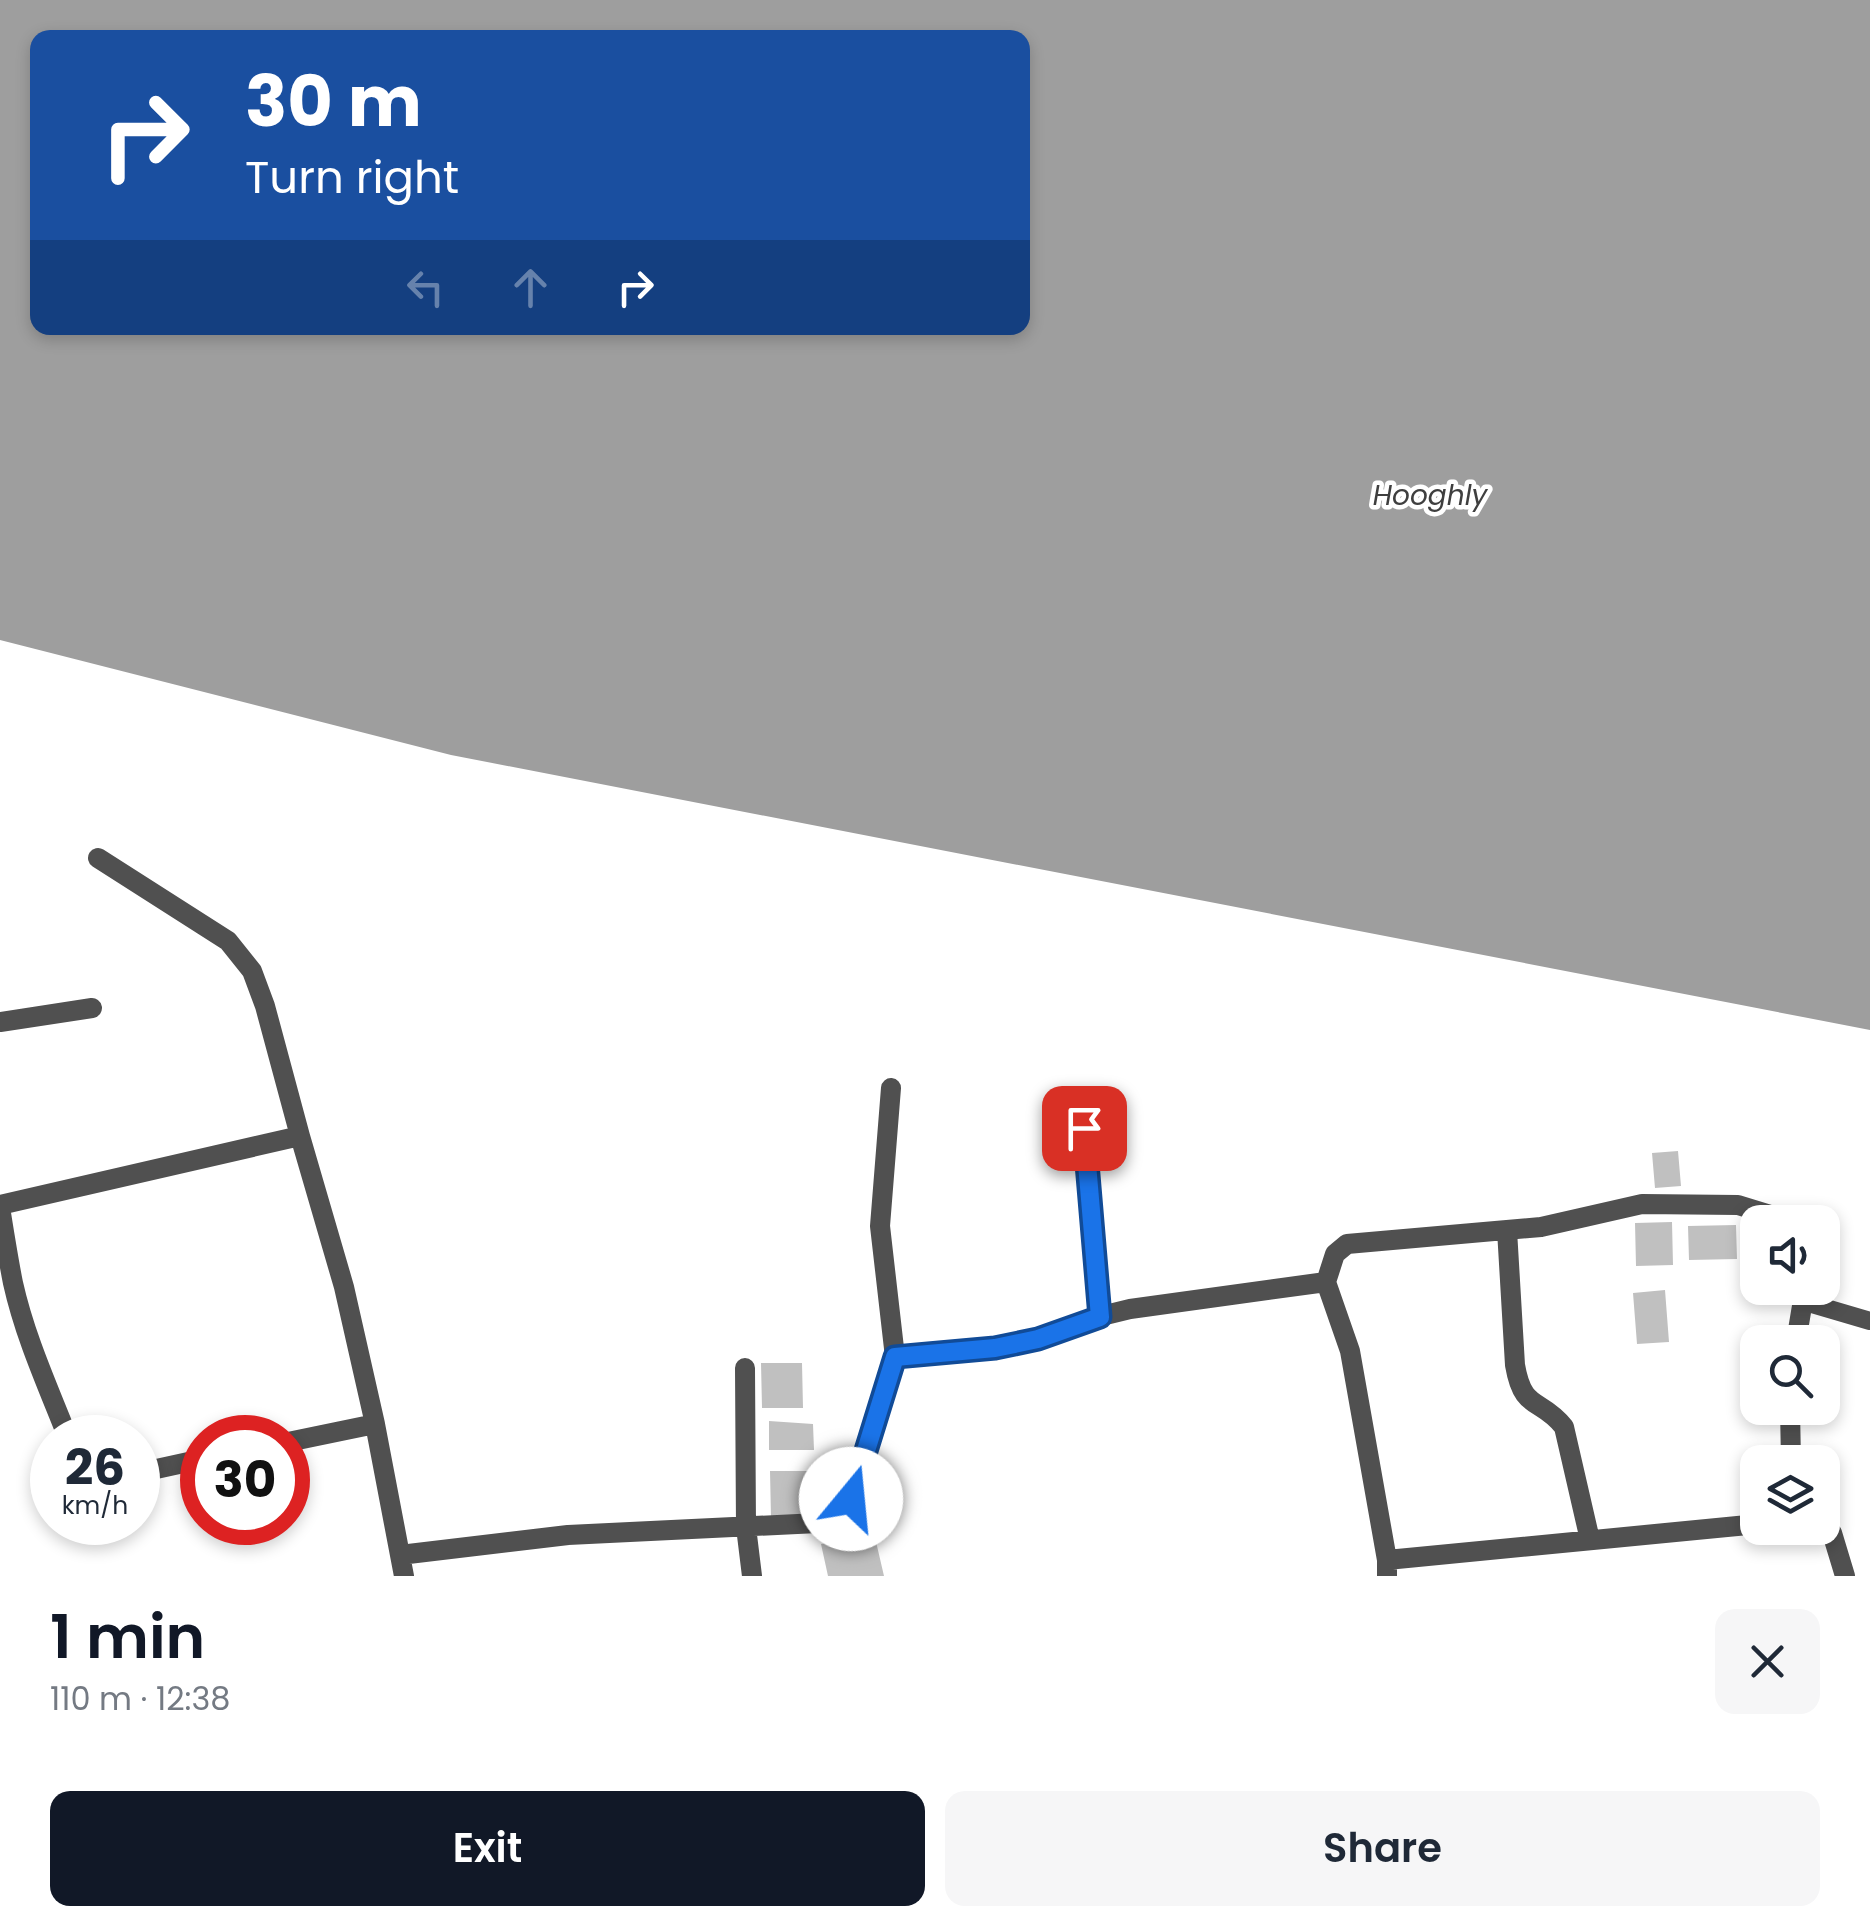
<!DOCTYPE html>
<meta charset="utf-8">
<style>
body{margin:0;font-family:Poppins,sans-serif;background:#f6f6f7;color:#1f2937;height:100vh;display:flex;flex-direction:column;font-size:38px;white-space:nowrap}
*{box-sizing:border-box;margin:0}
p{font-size:32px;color:#747a83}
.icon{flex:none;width:55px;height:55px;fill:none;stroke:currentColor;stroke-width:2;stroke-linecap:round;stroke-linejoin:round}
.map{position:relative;height:1576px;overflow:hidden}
.details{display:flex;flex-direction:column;background:#fff;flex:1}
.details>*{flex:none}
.hud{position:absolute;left:30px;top:30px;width:1000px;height:305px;border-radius:20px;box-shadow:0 5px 15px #0003;background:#1a4fa0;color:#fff;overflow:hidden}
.buttons{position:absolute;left:1740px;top:1205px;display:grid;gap:20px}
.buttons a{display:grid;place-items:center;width:100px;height:100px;border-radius:20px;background:#fff;box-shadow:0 5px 15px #0003;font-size:50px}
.speed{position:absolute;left:30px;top:1415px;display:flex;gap:20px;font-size:50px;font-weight:700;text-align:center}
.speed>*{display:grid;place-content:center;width:130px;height:130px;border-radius:50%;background:#fff;box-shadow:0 5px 15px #0003;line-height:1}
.speed small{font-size:25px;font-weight:400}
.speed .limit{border:15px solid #d22;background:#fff;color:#111}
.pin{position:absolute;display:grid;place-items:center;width:85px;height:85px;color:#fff;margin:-42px;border-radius:20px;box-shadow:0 5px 15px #0006}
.me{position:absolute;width:110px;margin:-55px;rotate:17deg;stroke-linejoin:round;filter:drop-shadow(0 0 8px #0008)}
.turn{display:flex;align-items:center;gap:35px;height:210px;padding:0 50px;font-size:45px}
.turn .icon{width:130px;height:130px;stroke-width:2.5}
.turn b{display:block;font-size:70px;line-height:85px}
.lanes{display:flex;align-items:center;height:95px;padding:0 50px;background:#0003;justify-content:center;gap:50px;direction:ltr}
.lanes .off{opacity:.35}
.round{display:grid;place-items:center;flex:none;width:105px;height:105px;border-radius:20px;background:#f6f6f7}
.head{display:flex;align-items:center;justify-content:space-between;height:170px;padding:0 50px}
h1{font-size:60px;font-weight:600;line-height:75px;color:#111827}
.primary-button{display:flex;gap:20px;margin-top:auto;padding:20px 50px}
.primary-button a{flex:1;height:115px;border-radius:20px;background:#111827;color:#fff;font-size:40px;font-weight:600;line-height:115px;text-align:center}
.primary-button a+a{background:#f6f6f7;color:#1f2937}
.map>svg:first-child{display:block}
.water{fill:#9e9e9e;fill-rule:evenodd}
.building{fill:#c0c0c0}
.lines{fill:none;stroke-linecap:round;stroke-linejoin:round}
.lane{stroke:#505050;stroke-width:18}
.street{stroke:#505050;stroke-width:20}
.route-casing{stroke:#114b97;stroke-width:25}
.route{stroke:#1a73e8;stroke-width:18}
.labels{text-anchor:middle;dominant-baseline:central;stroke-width:9;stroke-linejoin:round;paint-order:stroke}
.water-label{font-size:28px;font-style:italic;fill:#3f3f3f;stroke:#fff}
</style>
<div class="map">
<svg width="1870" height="1576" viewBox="0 0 1870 1576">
<rect width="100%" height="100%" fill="#fff"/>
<path class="water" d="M0 0H1870V1030L451 755 0 640ZM38 38H1022V328H38Z"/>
<path class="building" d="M1678 1151 1681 1186 1655 1188 1652 1153Z
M1672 1222 1673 1265 1636 1266 1635 1223Z
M1736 1225 1737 1259 1689 1260 1688 1226Z
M1753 1226H1758V1254H1754Z
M1665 1290 1669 1342 1637 1344 1633 1293Z
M761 1363H802L803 1408H762Z
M769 1421 813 1424 814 1450H769Z
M770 1471H815V1518H771Z
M874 1533 884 1576H828L821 1544Z"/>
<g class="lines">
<path class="lane" d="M1802 1301 1870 1321"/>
<path class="street" d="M98 858 228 941 252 971 265 1006 300 1136 344 1287 375 1424 404 1576
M0 1022 92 1008
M1084 1128 1099 1317
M0 1205 300 1136
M0 1207C4 1232 8 1258 13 1283 25 1337 48 1387 68 1438
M1507 1230 1515 1365C1523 1412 1540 1397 1564 1427L1590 1540
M1326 1282 1335 1254 1347 1244 1541 1227 1642 1204 1738 1205 1780 1218 1784 1222
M1796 1342 1805 1288
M895 1357 995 1348 1038 1339 1089 1319 1130 1309 1326 1282 1350 1351 1387 1560V1576
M745 1368 746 1527 752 1576
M1790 1408 1791 1462
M288 1442 375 1424
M138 1473 202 1459
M1822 1522 1832 1533 1845 1576
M400 1555 568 1535 818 1523 839 1512 851 1499 895 1357 880 1226 891 1088
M1387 1560 1758 1524"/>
</g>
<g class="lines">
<defs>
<path id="route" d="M851 1499 895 1357 995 1348 1038 1339 1100 1317 1084 1128"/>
</defs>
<use href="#route" class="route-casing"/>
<use href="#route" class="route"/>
</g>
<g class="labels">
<g class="water-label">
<text x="1430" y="495">Hooghly</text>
</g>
</g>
</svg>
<div class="buttons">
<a><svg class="icon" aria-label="sound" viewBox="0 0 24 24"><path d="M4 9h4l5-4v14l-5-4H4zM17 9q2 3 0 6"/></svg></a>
<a><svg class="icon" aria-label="search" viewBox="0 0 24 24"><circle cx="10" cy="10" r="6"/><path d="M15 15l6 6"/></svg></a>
<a><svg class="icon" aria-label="layers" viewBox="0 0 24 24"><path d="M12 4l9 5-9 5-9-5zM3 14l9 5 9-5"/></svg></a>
</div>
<div class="speed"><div>26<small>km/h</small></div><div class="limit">30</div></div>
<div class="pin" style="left:1084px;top:1128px;background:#d93025"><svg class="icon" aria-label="arrive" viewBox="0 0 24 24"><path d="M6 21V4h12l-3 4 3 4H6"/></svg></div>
<svg class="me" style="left:851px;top:1499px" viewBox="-20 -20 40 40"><circle r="19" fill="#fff"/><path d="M0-13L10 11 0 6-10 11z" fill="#1a73e8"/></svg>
<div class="hud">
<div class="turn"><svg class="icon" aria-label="right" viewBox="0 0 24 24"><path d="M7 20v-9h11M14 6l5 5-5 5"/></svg><div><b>30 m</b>Turn right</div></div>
<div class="lanes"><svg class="icon off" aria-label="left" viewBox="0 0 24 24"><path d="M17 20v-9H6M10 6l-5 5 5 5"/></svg><svg class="icon off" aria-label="ahead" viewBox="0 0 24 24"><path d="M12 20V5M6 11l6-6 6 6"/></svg><svg class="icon" aria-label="right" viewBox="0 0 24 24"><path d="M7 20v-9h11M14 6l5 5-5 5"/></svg></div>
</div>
</div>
<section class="details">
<div class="head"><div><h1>1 min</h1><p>110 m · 12:38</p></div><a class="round"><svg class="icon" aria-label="close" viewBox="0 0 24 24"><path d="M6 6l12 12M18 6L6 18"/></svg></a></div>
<div class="primary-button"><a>Exit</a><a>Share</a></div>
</section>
